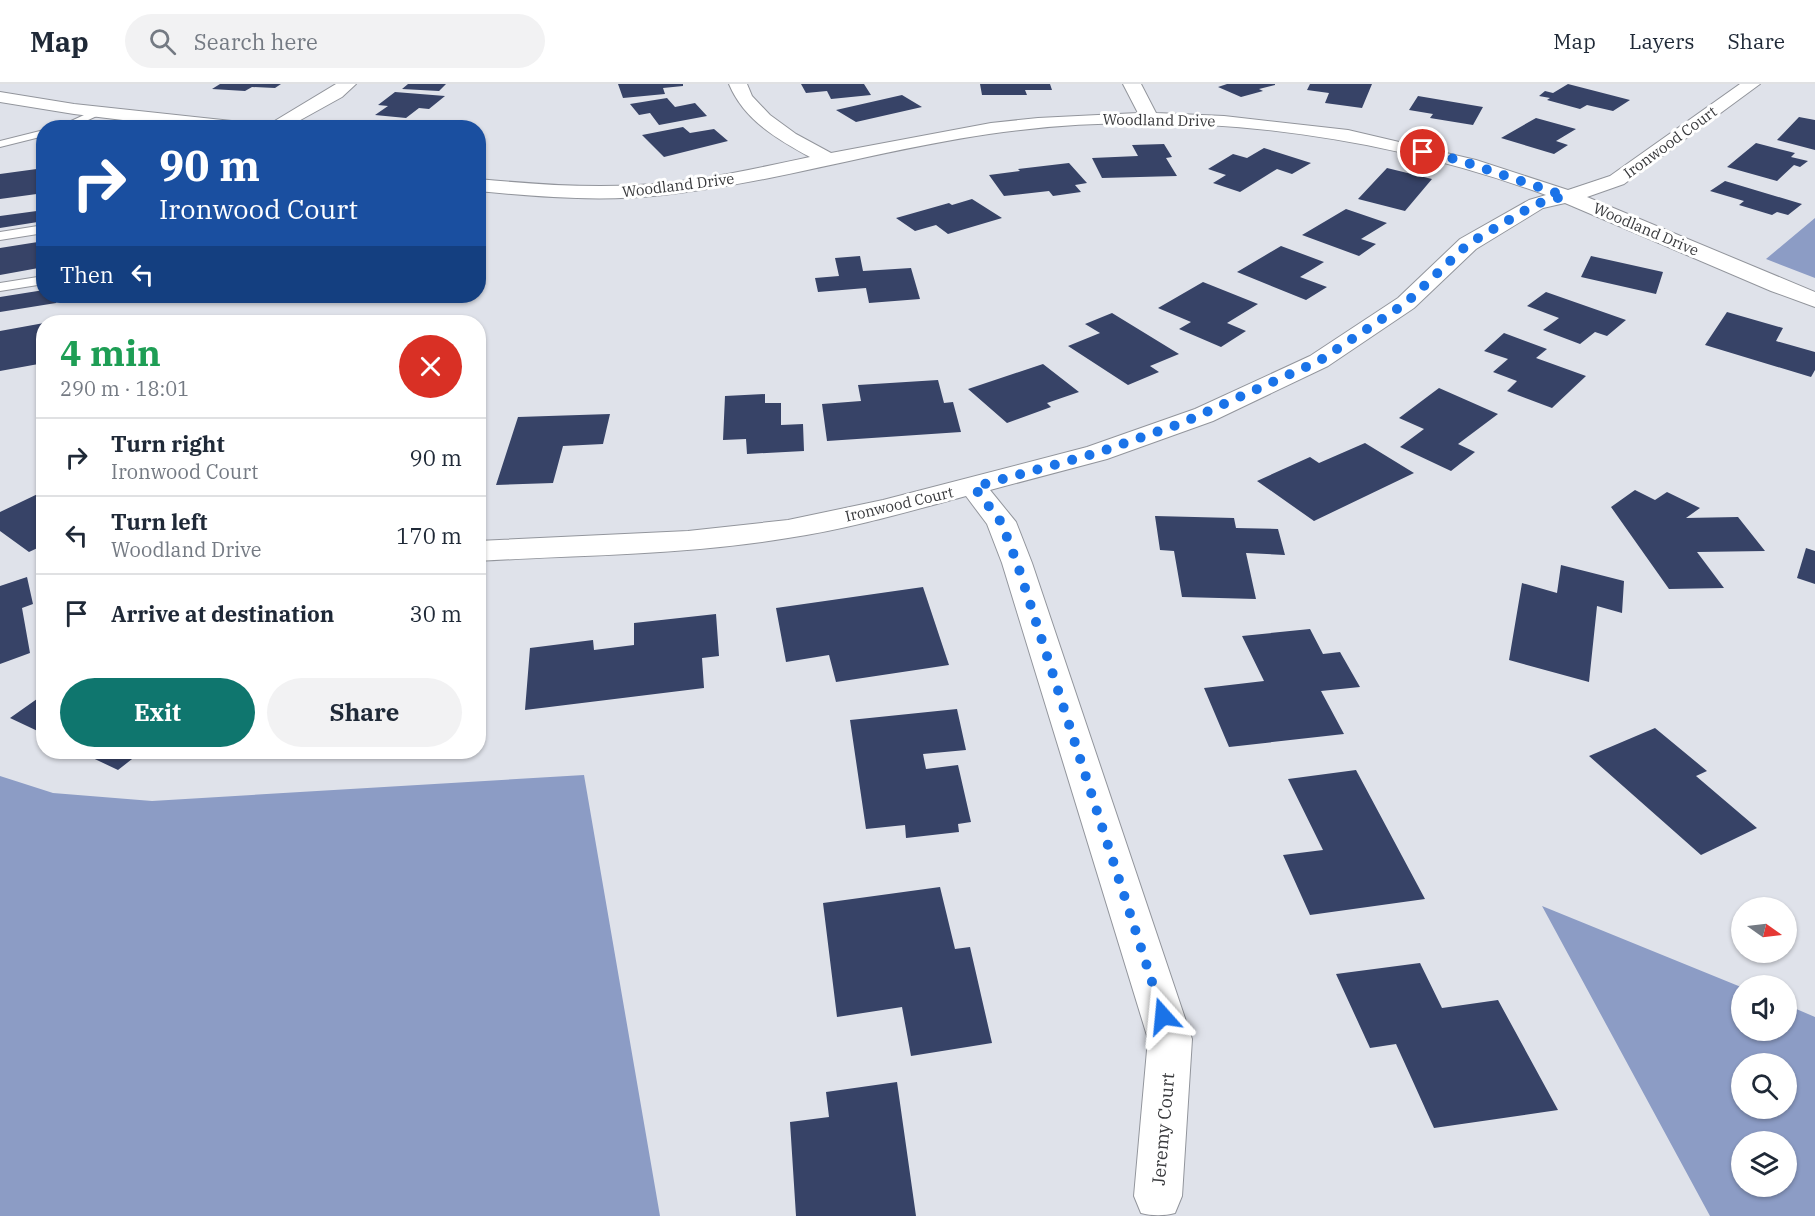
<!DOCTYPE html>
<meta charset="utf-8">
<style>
body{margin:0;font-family:"IBM Plex Serif",serif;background:#f2f2f3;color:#1f2937;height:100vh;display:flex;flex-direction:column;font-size:22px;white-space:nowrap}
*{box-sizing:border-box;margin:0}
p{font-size:20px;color:#747a83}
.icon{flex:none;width:33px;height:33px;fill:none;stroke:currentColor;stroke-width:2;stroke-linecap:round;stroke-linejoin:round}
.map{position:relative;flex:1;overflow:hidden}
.sheet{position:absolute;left:36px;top:231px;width:450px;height:444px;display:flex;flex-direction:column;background:#fff;border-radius:24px;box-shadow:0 2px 4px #0004}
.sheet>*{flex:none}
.top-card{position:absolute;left:36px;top:36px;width:450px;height:183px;border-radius:24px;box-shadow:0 2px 4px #0004;background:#1a4fa0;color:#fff;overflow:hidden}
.needle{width:39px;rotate:104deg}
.tools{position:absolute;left:1731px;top:813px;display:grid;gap:12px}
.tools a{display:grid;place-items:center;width:66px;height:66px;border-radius:50%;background:#fff;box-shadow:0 2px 4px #0004;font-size:30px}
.pin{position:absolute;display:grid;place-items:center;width:51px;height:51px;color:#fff;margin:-26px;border:3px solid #fff;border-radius:50%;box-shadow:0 2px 6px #0007}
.me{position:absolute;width:66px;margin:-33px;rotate:342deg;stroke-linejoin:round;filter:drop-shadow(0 0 4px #0008)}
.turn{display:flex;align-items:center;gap:21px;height:126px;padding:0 24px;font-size:27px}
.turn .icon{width:78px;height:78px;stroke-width:2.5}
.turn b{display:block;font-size:42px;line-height:51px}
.then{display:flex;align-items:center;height:57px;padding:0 24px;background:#0003;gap:12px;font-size:22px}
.round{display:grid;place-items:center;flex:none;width:63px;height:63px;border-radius:32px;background:#f2f2f3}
.head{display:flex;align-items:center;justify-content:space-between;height:102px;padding:0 24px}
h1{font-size:36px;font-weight:700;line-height:45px;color:#1e9e55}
.action{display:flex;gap:12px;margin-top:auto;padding:12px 24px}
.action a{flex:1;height:69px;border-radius:36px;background:#0f766e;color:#fff;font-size:24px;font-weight:700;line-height:69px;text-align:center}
.action a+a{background:#f2f2f3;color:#1f2937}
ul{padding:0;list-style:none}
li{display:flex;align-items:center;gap:18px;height:78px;padding:0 24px;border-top:2px solid #e0e1e3}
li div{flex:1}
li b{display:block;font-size:22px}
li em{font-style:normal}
header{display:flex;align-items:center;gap:36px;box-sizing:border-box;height:84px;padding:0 30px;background:#fff;border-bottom:2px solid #e0e1e3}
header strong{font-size:28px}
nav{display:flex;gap:33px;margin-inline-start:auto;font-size:21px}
.search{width:420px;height:54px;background:#f2f2f3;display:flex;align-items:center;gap:15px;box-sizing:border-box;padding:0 21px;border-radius:33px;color:#747a83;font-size:22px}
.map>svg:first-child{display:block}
.forest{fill:#8c9cc5;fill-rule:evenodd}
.building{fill:#374367}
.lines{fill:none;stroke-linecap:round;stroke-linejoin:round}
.service-casing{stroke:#92959c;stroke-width:2}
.minor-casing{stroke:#92959c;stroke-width:2}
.service{fill:#fff;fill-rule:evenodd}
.minor{fill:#fff;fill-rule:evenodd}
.route{stroke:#1a73e8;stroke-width:10;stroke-dasharray:0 18}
.labels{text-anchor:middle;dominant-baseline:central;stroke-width:6;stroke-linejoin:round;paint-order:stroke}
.far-street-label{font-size:15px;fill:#37383b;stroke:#fff}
.street-label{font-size:18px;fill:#37383b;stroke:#fff}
</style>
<header>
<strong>Map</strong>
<div class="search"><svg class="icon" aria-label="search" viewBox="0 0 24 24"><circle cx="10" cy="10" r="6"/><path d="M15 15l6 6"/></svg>Search here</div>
<nav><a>Map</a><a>Layers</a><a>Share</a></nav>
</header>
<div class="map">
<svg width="1815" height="1132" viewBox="0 0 1815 1132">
<rect width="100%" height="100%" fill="#dfe2ea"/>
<path class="forest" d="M1815 134V194L1766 175Z
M584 691 660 1132H0V692L53 709 152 717Z
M1542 822 1741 903 1742 946H1786L1787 921 1815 933V1132H1710ZM1742 980H1786V1024H1742ZM1742 1058H1786V1102H1742Z"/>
<path class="building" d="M220 0H281L275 4 252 3 245 7 212 5Z
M408 0H446L439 7 402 5Z
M618 0H683V2L663 4 665 10 623 14Z
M801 0H864L871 11 831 15 827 7 806 9Z
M980 0H1050L1052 6H1025L1027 11H982Z
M1227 0H1275V1L1259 5 1263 7 1241 13 1218 3Z
M1310 0H1372L1362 24 1325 19 1329 9 1307 6Z
M1568 0 1630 16 1613 27 1587 21 1580 25 1547 16 1550 14 1539 12 1545 7 1553 9Z
M395 8 445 12 429 25 419 24 406 34 375 31 388 22 378 21Z
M902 11 922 23 856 38 836 26Z
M1418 12 1483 23 1473 41 1430 34 1433 30 1409 26Z
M667 14 675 23 695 19 707 32 659 41 650 29 639 31 630 20Z
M1799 33 1815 36V66L1777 56Z
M1536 34 1576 45 1556 57 1568 61 1554 70 1501 54Z
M683 43 690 49 714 45 728 57 664 73 642 51Z
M1756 59 1795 69 1791 73 1808 77 1800 83 1794 81 1777 97 1727 83Z
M1164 60 1172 73 1166 74 1177 92 1102 94 1092 74 1138 72 1132 61Z
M1264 64 1311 79 1292 90 1277 85 1240 108 1213 99 1226 91 1208 85 1233 70 1247 74Z
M1069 79 1087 99 1075 101 1081 108 1053 112 1049 107 1004 112 989 91 1020 87 1018 85Z
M44 84V109L0 115V90Z
M1387 84 1432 95 1405 127 1358 115Z
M1725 97 1802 120 1788 131 1777 128 1772 131 1739 121 1744 117 1710 107Z
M972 115 1002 134 948 150 936 141 915 147 896 134 949 119 952 121Z
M1346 125 1387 139 1361 155 1376 160 1359 172 1302 151Z
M44 126V137L0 144V132Z
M44 157V183L0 191V164Z
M1281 162 1324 178 1300 193 1327 203 1306 216 1237 188Z
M860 172 863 187 911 184 920 215 869 219 866 204 818 208 815 194 839 192 835 174Z
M1591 172 1663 188 1656 210 1581 193Z
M1203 198 1258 220 1227 239 1246 247 1221 263 1179 245 1191 238 1158 224Z
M44 206V212H58L56 219 0 228V213Z
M1546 208 1626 236 1607 252 1595 248 1580 260 1543 246 1559 234 1527 222Z
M1727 228 1783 244 1776 257 1815 268V286L1811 293 1705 261Z
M1112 229 1179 270 1150 282 1159 288 1128 301 1068 262 1100 249 1085 240Z
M44 239V279L0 287V247Z
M1504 249 1547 265 1536 274 1586 292 1552 324 1507 307 1517 297 1493 288 1508 275 1484 267Z
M1043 280 1079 308 1047 319 1051 323 1007 339 968 305Z
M938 296 944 319 953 318 961 348 827 357 822 320 861 317 858 301Z
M1439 304 1498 330 1458 360 1475 368 1451 387 1400 363 1424 345 1399 334Z
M765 310V319H781V341L803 340 804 367 747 370 746 355 723 356 725 312Z
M610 330 603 360 563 362 553 399 496 401 518 333Z
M1365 359 1414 389 1314 437 1257 397 1310 373 1319 379Z
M1635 406 1655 416 1667 408 1700 424 1686 434 1738 433 1765 467 1697 468 1724 504 1669 505 1611 423Z
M44 407V461L29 468 0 447V428Z
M1155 432 1234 434 1236 444 1278 445 1285 471 1246 469 1256 515 1182 513 1174 467 1160 466Z
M1806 464 1815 467V500L1797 494Z
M1561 481 1624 497 1622 529 1597 522 1589 598 1509 576 1522 499 1557 509Z
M27 493 33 520 22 524 30 569 0 580V502Z
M923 503 949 581 836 598 829 571 786 578 776 524Z
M716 530 719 572 702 574 704 604 525 626 530 564 593 556 594 566 634 561V539Z
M1310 545 1323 570 1340 568 1360 603 1321 607 1344 650 1229 663 1204 604 1264 597 1242 552Z
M44 610V650L10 634Z
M957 625 966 666 923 670 926 685 958 681 971 738 958 740 959 748 906 754 905 741 866 745 850 636Z
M1655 644 1707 687 1696 692 1757 744 1701 771 1589 672Z
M80 668H141L118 686Z
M1356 686 1425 815 1310 831 1283 771 1323 766 1288 695Z
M940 803 955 865 970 863 992 959 911 972 902 923 837 933 823 819Z
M1420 879 1442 924 1498 916 1558 1026 1434 1044 1396 960 1370 964 1336 890Z
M897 998 916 1132H796L790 1038 829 1033 826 1008Z"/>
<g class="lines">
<defs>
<path id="service" d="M97 25 102 28 101 30 71 44H56Z
M44 46V52L0 63V57Z
M44 141V149L0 156V148Z
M44 192V200L0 207V199Z"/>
<path id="minor" d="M336 0H356L342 13 286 44H263Z
M729 0H747L752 12 770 31 796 50 831 69 991 39 1038 34 1138 29 1123 0H1141L1156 29 1224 32 1348 46 1476 76 1568 106 1610 92 1740 0H1760L1624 100 1587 113 1815 208V223L1771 207 1565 119 1543 124 1476 165 1414 224 1328 282 1213 337 1107 375 990 406 1016 438 1032 479 1192 955 1182 1112 1175 1129C1164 1132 1152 1132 1141 1129L1134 1112 1148 955 1002 479 987 440 966 412C907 428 848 445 788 454 686 471 581 471 478 477V457L688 447 788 436 883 416 1087 363 1195 325 1310 272 1398 214 1460 155 1529 116 1546 111C1370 47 1174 23 989 50 879 66 773 99 663 111 602 118 540 113 478 107V95C532 100 585 104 638 101 696 98 754 85 810 73 777 55 744 36 729 0Z
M0 8 74 20 241 38 248 40 250 44H188L74 30 0 18Z"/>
</defs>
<use href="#service" class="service-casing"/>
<use href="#minor" class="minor-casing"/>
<use href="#service" class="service"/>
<use href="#minor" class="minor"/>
</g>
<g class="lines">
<path class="route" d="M1163 932 1017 479 1001 438 974 403 1097 369 1182 339 1319 277 1406 219 1468 160 1536 120 1565 112 1459 76 1423 68"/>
</g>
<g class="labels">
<g class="far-street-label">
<text transform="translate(1159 36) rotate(1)">Woodland Drive</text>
<text transform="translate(1670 58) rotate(-36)">Ironwood Court</text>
<text transform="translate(678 101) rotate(-7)">Woodland Drive</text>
<text transform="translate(1646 145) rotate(23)">Woodland Drive</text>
<text transform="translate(899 420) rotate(-13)">Ironwood Court</text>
</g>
<g class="street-label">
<text transform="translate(1163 1045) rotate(-85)">Jeremy Court</text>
</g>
</g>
</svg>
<div class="tools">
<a><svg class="needle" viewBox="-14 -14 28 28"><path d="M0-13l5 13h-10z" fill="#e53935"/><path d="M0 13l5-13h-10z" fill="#747a83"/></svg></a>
<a><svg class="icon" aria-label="sound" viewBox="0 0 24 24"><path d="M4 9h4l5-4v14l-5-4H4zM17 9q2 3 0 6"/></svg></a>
<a><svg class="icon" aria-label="search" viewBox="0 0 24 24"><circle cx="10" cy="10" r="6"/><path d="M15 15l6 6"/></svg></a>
<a><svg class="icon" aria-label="layers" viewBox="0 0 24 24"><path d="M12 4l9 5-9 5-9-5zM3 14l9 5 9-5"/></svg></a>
</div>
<div class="pin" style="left:1423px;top:68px;background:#d93025"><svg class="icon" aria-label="arrive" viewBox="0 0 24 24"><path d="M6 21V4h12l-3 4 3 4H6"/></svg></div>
<svg class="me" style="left:1163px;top:932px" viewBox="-20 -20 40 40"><path d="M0-17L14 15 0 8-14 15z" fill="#1a73e8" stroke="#fff" stroke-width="4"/></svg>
<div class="top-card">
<div class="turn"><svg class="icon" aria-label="right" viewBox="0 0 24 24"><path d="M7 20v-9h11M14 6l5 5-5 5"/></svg><div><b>90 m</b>Ironwood Court</div></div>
<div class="then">Then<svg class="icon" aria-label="left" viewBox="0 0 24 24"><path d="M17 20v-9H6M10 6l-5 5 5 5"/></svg></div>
</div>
<section class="sheet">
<div class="head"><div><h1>4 min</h1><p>290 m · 18:01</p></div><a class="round" style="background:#d93025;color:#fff"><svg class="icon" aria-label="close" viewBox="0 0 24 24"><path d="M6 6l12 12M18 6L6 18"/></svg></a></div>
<ul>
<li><svg class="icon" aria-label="right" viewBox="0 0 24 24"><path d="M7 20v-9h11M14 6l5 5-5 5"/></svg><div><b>Turn right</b><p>Ironwood Court</p></div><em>90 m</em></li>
<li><svg class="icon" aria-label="left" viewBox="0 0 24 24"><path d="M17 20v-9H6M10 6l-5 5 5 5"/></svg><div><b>Turn left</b><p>Woodland Drive</p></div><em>170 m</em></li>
<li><svg class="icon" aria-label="arrive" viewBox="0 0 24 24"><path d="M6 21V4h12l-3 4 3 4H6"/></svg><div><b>Arrive at destination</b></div><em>30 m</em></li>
</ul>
<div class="action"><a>Exit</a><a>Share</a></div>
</section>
</div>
